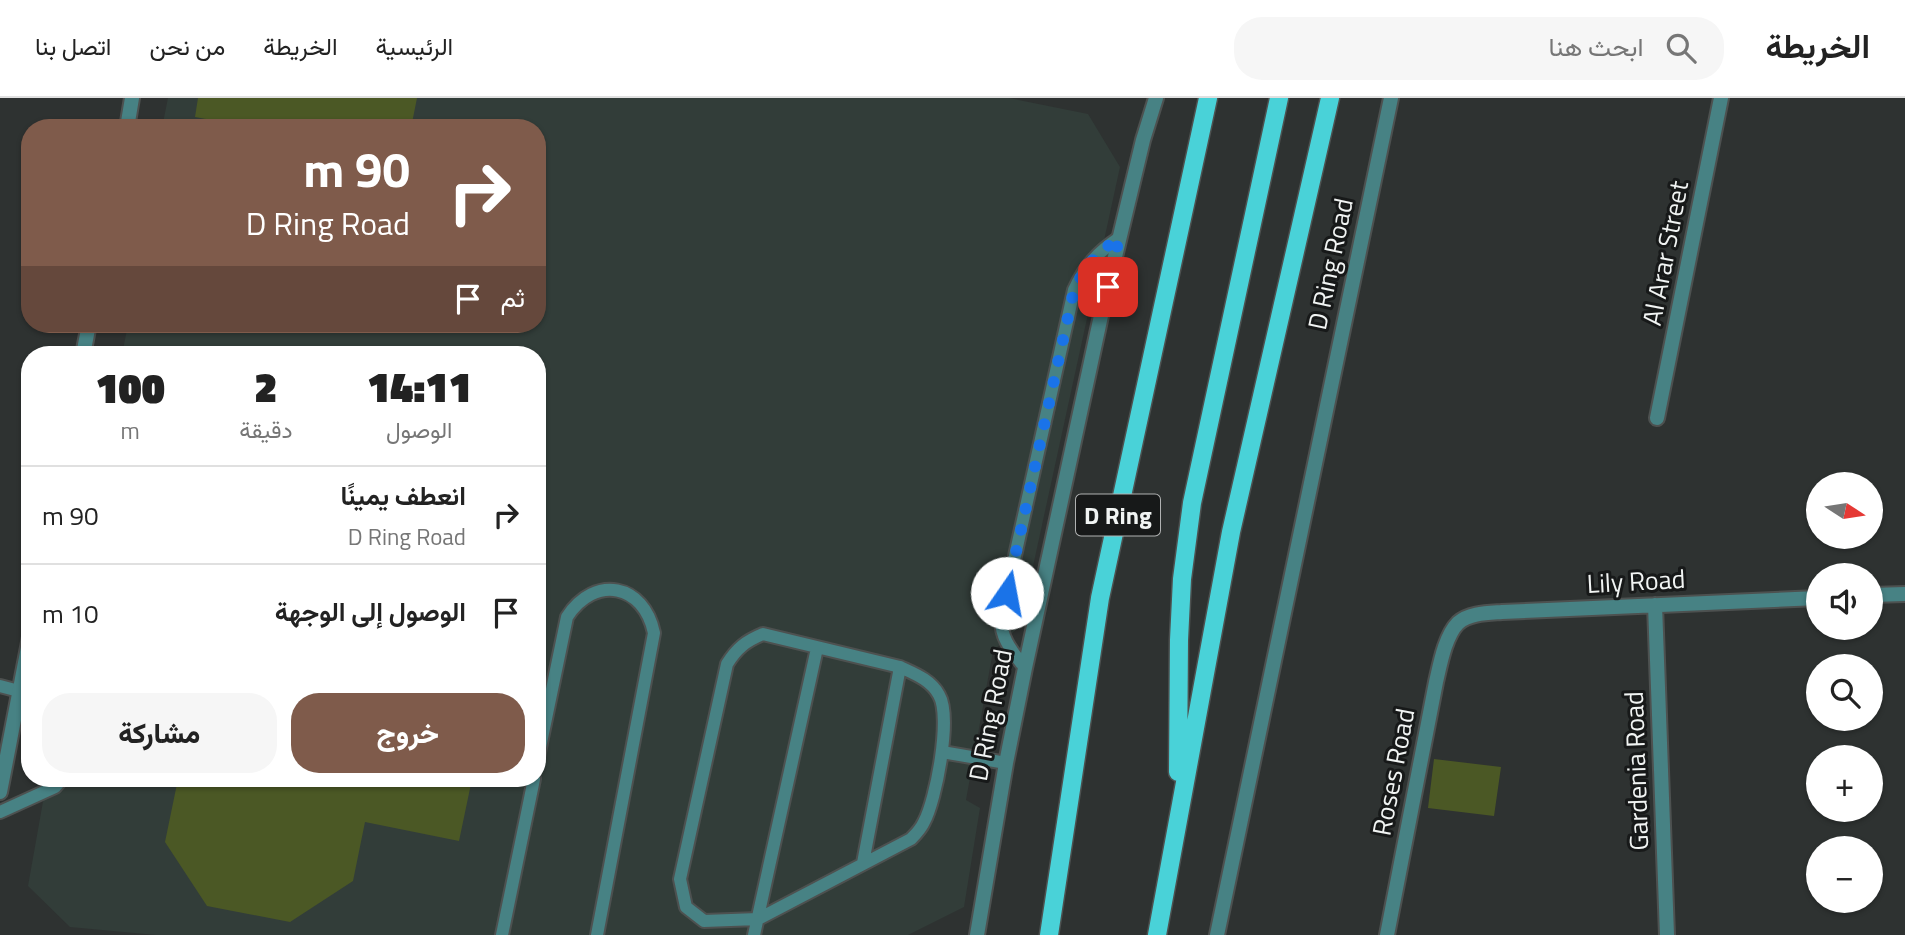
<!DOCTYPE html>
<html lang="ar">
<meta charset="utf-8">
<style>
body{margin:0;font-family:"Titillium Web",Vazirmatn,sans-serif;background:#f6f6f6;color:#222;direction:rtl;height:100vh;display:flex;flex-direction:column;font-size:26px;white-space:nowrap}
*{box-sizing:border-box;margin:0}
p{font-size:23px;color:#767676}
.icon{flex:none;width:38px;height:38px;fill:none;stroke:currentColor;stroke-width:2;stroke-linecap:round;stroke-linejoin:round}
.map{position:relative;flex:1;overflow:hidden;direction:ltr}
.details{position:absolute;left:21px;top:248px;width:525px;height:441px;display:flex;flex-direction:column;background:#fff;border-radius:28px;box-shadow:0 2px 5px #0004;direction:rtl}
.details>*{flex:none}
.hud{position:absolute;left:21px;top:21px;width:525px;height:214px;border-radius:28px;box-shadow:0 2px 5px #0004;direction:rtl;background:#7f5b4b;color:#fff;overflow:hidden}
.needle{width:46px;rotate:102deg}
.fabs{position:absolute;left:1806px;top:374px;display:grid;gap:14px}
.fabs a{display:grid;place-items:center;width:77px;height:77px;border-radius:50%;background:#fff;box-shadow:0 2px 5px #0004;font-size:35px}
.pin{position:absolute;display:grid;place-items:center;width:60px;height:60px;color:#fff;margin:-30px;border-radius:14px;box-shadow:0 4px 10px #0006}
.me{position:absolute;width:77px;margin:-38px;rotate:12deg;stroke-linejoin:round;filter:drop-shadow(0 0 5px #0008)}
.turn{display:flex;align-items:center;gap:24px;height:147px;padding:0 21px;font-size:32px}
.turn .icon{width:91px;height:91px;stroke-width:2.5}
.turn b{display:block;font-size:49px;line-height:60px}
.then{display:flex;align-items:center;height:66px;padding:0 21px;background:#0003;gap:14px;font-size:26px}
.eta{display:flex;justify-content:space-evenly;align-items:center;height:119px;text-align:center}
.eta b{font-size:42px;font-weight:800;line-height:49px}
.primary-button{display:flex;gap:14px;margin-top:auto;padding:14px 21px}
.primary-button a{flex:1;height:80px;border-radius:28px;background:#7f5b4b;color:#fff;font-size:28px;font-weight:800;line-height:80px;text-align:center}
.primary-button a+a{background:#f6f6f6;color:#222}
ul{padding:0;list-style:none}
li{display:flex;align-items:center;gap:21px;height:98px;padding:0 21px;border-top:2px solid #e0e0e0}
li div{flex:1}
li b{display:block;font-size:26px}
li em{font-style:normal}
header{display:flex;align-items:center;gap:42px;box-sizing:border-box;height:98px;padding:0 35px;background:#fff;border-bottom:2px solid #e0e0e0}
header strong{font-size:33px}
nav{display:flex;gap:38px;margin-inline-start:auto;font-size:24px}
.search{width:490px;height:63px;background:#f6f6f6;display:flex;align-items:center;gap:18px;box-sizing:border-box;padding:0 24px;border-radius:28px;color:#767676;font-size:26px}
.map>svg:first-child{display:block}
.built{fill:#323d39}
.green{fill:#4b5825}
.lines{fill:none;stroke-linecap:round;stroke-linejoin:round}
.lane-casing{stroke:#4d5150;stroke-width:16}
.street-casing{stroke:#4d5150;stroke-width:18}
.primary-casing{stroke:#4d5150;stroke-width:21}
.lane{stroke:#478284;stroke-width:12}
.street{stroke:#478284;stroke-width:14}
.primary{stroke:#49d2d8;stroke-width:18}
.route{stroke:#1a73e8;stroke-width:12;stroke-dasharray:0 21.6}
.labels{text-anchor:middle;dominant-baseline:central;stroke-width:6;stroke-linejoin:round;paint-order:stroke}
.shield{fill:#171919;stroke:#b0b2b2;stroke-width:2}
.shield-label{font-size:24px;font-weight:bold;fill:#f1f4f3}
.street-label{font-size:26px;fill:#f1f4f3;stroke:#171919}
</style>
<header>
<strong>الخريطة</strong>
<div class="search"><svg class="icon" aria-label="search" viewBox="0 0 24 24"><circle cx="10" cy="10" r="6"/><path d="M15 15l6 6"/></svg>ابحث هنا</div>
<nav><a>الرئيسية</a><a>الخريطة</a><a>من نحن</a><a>اتصل بنا</a></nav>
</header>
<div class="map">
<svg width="1905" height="837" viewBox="0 0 1905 837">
<rect width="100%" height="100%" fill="#2e3231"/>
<path class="built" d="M168 0H1009L1088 16 1120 69 1020 528 993 553 966 702 980 710 964 809 908 837H156L70 829 28 788 47 681H537V257H122L128 226H537V30H162Z"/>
<path class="green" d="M198 0H417L411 30H253L195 19Z
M1434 661 1501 669 1494 718 1428 710Z
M178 681H472L459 743 365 724 353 783 290 824 207 808 165 744Z"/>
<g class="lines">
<defs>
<path id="lane" d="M763 536 900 569C915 576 931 582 939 597 952 619 936 702 924 724 921 731 916 736 911 741L758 821 704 823 686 809 680 781 727 566C737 550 746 543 763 536Z
M1025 570C1013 554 1001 542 1001 521L1074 192C1085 168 1098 154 1119 140
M0 588 19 593
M942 654 1006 665
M537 664 567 519C595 476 644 486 654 535L597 837
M0 714 55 689 62 681
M863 765 900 569
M502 837 534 681
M754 837 817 550"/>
<path id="street" d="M127 30 132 0
M83 257 89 226
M1657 320 1721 0
M1871 497 1905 496
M1655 507 1667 837
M0 694 30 539
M977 837 1006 665 1025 570 1102 213 1143 42 1156 0
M1217 837 1391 0
M1387 837 1436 584C1440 567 1445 538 1458 525 1469 515 1488 515 1502 514L1818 500"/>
<path id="primary" d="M1178 674 1179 542 1182 481 1192 405 1279 0
M1049 837 1100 500 1208 0
M1157 837 1231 434 1330 0"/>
</defs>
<use href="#lane" class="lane-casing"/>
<use href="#street" class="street-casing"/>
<use href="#primary" class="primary-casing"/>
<use href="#lane" class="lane"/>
<use href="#street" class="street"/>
<use href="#primary" class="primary"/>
</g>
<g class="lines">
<path class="route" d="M1007 495 1074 192C1085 168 1098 154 1119 140L1108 189"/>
</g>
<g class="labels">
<rect class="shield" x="1076" y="396.5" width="84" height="41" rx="5"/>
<g class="shield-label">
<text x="1118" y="417">D Ring</text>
</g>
<g class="street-label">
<text transform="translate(1665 155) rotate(-79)">Al Arar Street</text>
<text transform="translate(1330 166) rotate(-78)">D Ring Road</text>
<text transform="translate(1636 483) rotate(-3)">Lily Road</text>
<text transform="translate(990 617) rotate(-79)">D Ring Road</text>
<text transform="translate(1636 673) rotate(-92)">Gardenia Road</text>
<text transform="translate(1393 674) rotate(-79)">Roses Road</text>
</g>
</g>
</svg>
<div class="fabs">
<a><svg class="needle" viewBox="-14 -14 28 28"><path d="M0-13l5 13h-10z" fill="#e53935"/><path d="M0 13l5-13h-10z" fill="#767676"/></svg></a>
<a><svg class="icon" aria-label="sound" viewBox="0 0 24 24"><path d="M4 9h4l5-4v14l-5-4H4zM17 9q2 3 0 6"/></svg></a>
<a><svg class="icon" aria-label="search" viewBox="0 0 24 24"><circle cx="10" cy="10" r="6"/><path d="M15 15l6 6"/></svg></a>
<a>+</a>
<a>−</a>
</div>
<div class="pin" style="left:1108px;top:189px;background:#d93025"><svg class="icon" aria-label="arrive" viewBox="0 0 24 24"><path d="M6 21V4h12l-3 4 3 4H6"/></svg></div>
<svg class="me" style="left:1007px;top:495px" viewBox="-20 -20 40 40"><circle r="19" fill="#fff"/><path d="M0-13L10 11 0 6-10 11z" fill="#1a73e8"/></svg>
<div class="hud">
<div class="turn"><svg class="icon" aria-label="right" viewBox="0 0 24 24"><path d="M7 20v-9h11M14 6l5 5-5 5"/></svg><div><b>90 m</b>D Ring Road</div></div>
<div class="then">ثم<svg class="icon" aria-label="arrive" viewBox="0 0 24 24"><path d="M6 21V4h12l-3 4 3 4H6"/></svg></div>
</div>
<section class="details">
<div class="eta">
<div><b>14:11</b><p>الوصول</p></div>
<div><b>2</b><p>دقيقة</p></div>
<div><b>100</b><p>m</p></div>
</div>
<ul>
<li><svg class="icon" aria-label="right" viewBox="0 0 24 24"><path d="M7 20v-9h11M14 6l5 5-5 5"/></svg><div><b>انعطف يمينًا</b><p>D Ring Road</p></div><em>90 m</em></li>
<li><svg class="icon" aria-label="arrive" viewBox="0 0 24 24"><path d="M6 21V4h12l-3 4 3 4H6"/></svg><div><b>الوصول إلى الوجهة</b></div><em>10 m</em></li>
</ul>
<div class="primary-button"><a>خروج</a><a>مشاركة</a></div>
</section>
</div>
